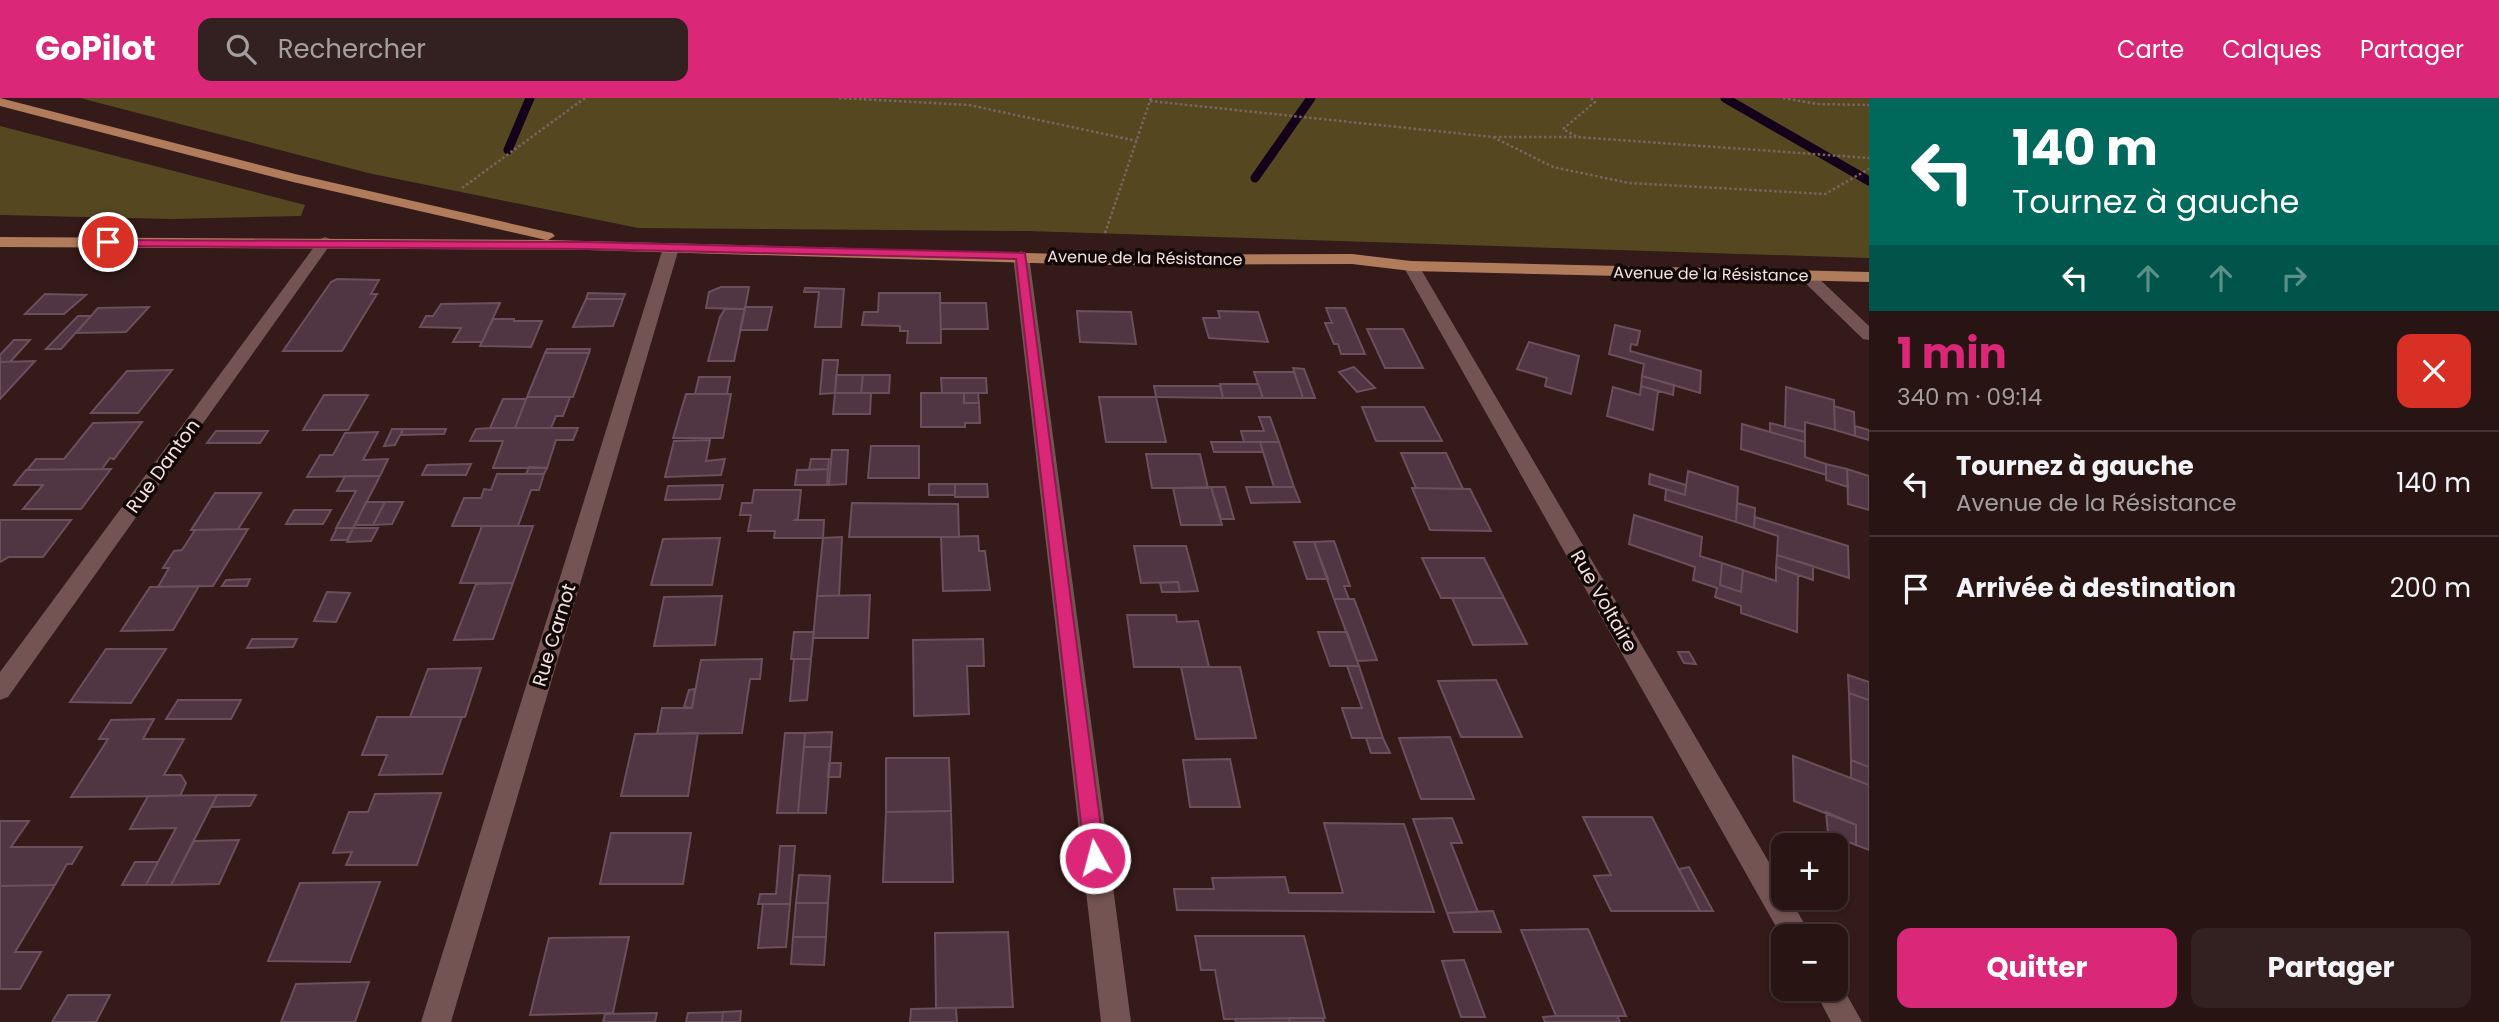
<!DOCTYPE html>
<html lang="fr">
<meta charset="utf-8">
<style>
body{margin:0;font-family:Poppins,sans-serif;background:#332121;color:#f1f3f6;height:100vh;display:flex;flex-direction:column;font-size:26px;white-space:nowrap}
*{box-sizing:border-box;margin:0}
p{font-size:23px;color:#a49ea0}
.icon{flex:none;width:38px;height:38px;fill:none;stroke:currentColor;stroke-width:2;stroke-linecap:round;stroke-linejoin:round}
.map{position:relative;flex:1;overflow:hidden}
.details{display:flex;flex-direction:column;background:#271413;width:630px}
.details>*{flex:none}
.hud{background:#00695c;color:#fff;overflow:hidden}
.fabs{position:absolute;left:1771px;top:735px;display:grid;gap:14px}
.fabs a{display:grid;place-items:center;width:77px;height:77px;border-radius:14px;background:#271413;box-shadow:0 2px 5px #0004,0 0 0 2px #433333;font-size:35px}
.pin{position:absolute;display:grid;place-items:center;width:60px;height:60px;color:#fff;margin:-30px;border:4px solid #fff;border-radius:50%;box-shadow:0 2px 7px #0007}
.me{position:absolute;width:77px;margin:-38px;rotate:353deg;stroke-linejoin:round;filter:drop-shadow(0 0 5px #0008)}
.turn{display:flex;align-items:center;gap:24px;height:147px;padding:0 28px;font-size:32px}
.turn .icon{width:91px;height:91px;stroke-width:2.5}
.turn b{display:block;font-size:49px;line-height:60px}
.lanes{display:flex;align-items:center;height:66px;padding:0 28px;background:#0003;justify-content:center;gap:35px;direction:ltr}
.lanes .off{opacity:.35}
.round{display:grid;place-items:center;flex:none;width:74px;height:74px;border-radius:14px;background:#332121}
.headline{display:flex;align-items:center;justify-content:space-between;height:119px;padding:0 28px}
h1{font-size:42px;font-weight:700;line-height:52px;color:#db2777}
.cta{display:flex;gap:14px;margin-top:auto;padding:14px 28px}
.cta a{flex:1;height:80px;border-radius:14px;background:#db2777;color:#fff;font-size:28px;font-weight:700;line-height:80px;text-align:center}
.cta a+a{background:#332121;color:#f1f3f6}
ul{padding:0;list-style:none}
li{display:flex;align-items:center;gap:21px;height:105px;padding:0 28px;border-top:2px solid #433333}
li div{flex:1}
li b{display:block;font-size:26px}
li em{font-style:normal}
header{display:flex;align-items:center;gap:42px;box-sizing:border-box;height:98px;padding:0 35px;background:#db2777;color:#fff}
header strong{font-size:33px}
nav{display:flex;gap:38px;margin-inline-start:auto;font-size:24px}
.search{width:490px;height:63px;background:#332121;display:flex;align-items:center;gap:18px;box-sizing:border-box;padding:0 24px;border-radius:14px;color:#a49ea0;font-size:26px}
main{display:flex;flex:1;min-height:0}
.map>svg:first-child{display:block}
.forest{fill:#554821}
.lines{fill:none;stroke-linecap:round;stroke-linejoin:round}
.stream{stroke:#14021b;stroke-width:9}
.building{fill:#503642;stroke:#6b4f5c;stroke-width:2}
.path{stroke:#7c6463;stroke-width:2.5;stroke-dasharray:2.5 2.5;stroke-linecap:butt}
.minor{fill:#735452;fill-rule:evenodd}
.major{fill:#b17c5c;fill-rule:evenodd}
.route{fill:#db2777;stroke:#8e194d;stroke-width:2}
.labels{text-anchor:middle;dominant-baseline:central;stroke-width:7;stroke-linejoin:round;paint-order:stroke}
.far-street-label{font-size:16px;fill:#f4e1e0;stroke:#130808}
.street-label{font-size:19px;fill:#f4e1e0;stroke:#130808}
</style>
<header>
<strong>GoPilot</strong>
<div class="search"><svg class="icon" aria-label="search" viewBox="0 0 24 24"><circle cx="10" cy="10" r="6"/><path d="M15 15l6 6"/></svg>Rechercher</div>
<nav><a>Carte</a><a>Calques</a><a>Partager</a></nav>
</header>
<main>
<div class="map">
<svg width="1869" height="924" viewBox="0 0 1869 924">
<rect width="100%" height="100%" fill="#341a19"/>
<path class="forest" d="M80 0H1869V160L1027 133 638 130 368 75Z
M0 28 305 107 301 118 172 121 0 117Z"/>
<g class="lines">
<path class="stream" d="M1725 0 1869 83
M508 52 530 0
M1255 80 1311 0"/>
</g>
<path class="building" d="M337 181 379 182 371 196H377L342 253H283L331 184Z
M721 189H749L745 211 706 210 709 194Z
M805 190 844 191 841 229H815L819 194H804Z
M588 195 625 196 623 201H586Z
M879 195H940L941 245H907L908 233H900V228L862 227 864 214H878Z
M45 196 86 197 64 216H25Z
M586 201H623L613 228 573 229Z
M500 205 482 244H453L461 230 420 229 426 218H433L441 206Z
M940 205H986L988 231H941Z
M149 209 126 234 76 235 98 210Z
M745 209H772L767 232H740Z
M1326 210H1345L1365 256H1341L1338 246H1334L1325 225H1332Z
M725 211H745L734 263H708L720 219Z
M1077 213 1131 214 1136 246 1080 244Z
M1218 213 1258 214 1268 244 1209 240 1203 220H1220Z
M78 218H91L61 251H46Z
M493 221H514V223H542L531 249 480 248Z
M1615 227 1640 233 1637 247 1631 246 1630 253 1701 273 1700 295 1642 278 1644 266 1609 256Z
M1367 231H1403L1423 270H1385Z
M14 242H30L10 264H0V257Z
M1529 244 1579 258 1571 296 1545 288 1547 280 1517 271Z
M547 251H590L589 255H545Z
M545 255H589L573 299H527Z
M823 262H838L835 295 820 296Z
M35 263 0 301V264Z
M1354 269 1375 290 1357 294 1339 274Z
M1293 270 1304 271 1315 300H1303Z
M172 272 138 315H91L127 273Z
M1254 274H1294L1303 300H1263Z
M836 277H863L861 295H835Z
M863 277H890L889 295H861Z
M1642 278 1674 287 1673 297 1641 288Z
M699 279H730L727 296H695Z
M941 280H986L987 295H942Z
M1220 286H1258L1263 300H1223Z
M1154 288H1220L1223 300 1156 299Z
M1641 288 1658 293 1653 332 1607 318 1613 289 1640 297Z
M1786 289 1834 302 1835 332 1805 324V334L1785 329Z
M835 295H871L870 316H833Z
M921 295H964V305H979L980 325H965V329H921Z
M964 295H978L979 305H964Z
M686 296H731L723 340H673Z
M324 297H368L348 332H303Z
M527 299H570L563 318H556L551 330H515Z
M1099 299H1156L1166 344H1106Z
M503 301H526L515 330H490Z
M1834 308 1854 314 1855 338 1835 332Z
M1362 309H1424L1442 343H1376Z
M1259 319H1270L1279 344H1244L1241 333H1264Z
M142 324 114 361 110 360 102 371 27 372 36 361H64L93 325Z
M1770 325 1805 334V344L1770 334Z
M1742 326 1805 344V359L1826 366V377L1741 351Z
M1855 328 1869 332V342L1855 338Z
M490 330H578L573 342H556L547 370H493L503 343H470L476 331Z
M392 331H403L395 347 384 348Z
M403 331H446L444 336 401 337Z
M216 333H268L260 345H207Z
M378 334 363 362 388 361 380 378 307 379 320 357H333L345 335Z
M710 342 706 363 725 361 721 377 665 379 674 343Z
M1211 344H1260L1263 354H1214Z
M1260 344H1279L1294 389H1274Z
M871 348H919V380H868Z
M832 352H848L846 386 829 387Z
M1401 355H1446L1463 391 1416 390Z
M1146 356H1200L1208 390H1152Z
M811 361H829L828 371 809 372Z
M471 366 466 377H422L427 367Z
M1826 366 1847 371 1848 389 1826 382Z
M529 369 547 370 544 376H526Z
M111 371 81 411H23L43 387H14L26 372Z
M828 371 827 387H795L797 372Z
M1847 371 1869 378V412L1848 406Z
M1688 373 1738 389 1736 424 1665 402 1666 391 1685 397Z
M497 376H544L539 392H531L518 428H452L464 400H481L484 391 491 392Z
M1650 376 1686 387 1685 397 1649 386Z
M345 378H380L353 430H336L356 393H337Z
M929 386H955V397H929Z
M955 386H987L988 399H955Z
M723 387 720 401 665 402 668 388Z
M1211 389H1225L1234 421H1221Z
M1211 389 1222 427H1181L1173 390Z
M1246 389H1294L1300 404 1251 405Z
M1412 390 1470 391 1491 433 1430 432Z
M754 392H801L798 420 795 422H824L823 440H774L775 433H748L751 417H740L742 405H752Z
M215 395H261L238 431 191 432Z
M366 404H385L373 427H355Z
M385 404H403L392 426 373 427Z
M852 405 958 406 959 439H849Z
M1737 405 1755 410 1754 430 1736 424Z
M294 412H331L323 426H286Z
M1634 417 1702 439 1700 458 1722 465 1720 487 1741 494 1743 472 1776 483V469L1798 477 1797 534 1741 515V508L1715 499 1717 490 1693 482 1695 469 1629 446Z
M1755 419 1848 448 1849 480 1777 457 1778 438 1754 430Z
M0 422H71L43 459H9L0 464Z
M482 428H533L513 485H460Z
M337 430H353L347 442H331Z
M353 430H378L371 443 347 444Z
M248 431 213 488 158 489 169 470H163L174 453 182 452 195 432Z
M978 438 979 453H985L990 492 943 493 941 439Z
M842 439 839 498H817L823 440Z
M720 440 712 487H651L663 441Z
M1334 443 1350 488H1344L1349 501H1334L1314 444Z
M1294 444H1314L1328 481H1307Z
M1134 448H1186L1198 493 1180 494 1178 484 1141 485Z
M1777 457 1813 468V482L1776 469Z
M1422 460H1484L1504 500H1441Z
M1722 465 1743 472 1741 494 1720 487Z
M250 481 247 488H222L226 482Z
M1178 484 1180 494H1162L1160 485Z
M513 485 493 541 454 542 476 486Z
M199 488 173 532 121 533 150 489Z
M327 494 350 495 336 524 314 523Z
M870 497 868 540H813L817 498Z
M722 498 715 547 654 548 664 499Z
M1452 500H1504L1527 546 1473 547Z
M1334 501H1354L1377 562 1357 563Z
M1127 517H1176L1177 524 1198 523 1209 569H1134Z
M794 534H814L811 561H791Z
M1318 534H1347L1359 568H1330Z
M252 541H297L293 549 247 550Z
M983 541 984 568H967L969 616 914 618 913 542Z
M106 551H166L131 605 70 604Z
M1678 554H1689L1696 566 1684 565Z
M762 561 760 581H750L742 635 657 636 662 610H692L701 562Z
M794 561H811L807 602 790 603Z
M1347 568H1359L1383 640H1352L1342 610H1362Z
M1181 569H1240L1256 640 1196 641Z
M481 570 465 619H410L428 571Z
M1848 577 1869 584V602L1849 595Z
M1496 582 1522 639H1461L1438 583Z
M695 591 692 610 684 609 689 592Z
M1849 595 1869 602V669L1851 662Z
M178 602H241L231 621H166Z
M377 619H462L442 676 379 677 387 657H362Z
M154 621 143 641H184L164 677H181L186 685 180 698 71 699 108 641H99L111 622Z
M832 634 831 649H804L805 635Z
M698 635 688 698H621L635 636Z
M785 635H805L798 715H777Z
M1450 639 1474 701H1421L1399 640Z
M1366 640H1383L1390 655H1371Z
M804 649H831L826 715H798Z
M1793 658 1869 687V752L1856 747V727L1794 703Z
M886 660H949L951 713 886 714Z
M1230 661 1240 709H1190L1183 662Z
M1851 662 1869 669V687L1851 680Z
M829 665H841L840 679H828Z
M441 695 417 767H346L352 754 333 755 349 714H368L375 696Z
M217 697 171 787H146L176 730 130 731 148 698Z
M217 697H256L250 708 211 709Z
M951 713 953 784H883L886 714Z
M1826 714 1856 727V747L1828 736Z
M1583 719H1652L1700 813H1611L1594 778 1611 777Z
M1452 720 1462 745H1451L1478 814 1447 815 1413 721Z
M0 723H29L11 749H82L72 766H67L55 787 0 788Z
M1324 725 1404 726 1434 814 1177 812 1174 791H1214L1212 780 1285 779 1289 795H1343Z
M611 735H691L683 786H600Z
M239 742 219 786 171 787 194 743Z
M780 748H795L790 806H758L760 796H776Z
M135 764H158L146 787H122Z
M1689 769 1713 813H1700L1679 771Z
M799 777 830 778 828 805H796Z
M380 784 350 864 268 863 300 785Z
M55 787 15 854H41L20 891H0V788Z
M796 805H828L826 839H793Z
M763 806H790L786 849 758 850Z
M1493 813 1501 834H1454L1447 815Z
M1588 831 1626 918H1556L1521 832Z
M1008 834 1013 909 936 910 935 835Z
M1195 838H1304L1325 920 1224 921 1215 872H1201Z
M629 839 613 915 530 917 549 840Z
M793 839H826L824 867 791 866Z
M1464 862 1485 919H1461L1442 863Z
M369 884 355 924H281L296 886Z
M68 897H110L96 924H52Z
M956 910 957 924H910L911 911Z
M741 913 740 924H722L723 914Z
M723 914 722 924H686L688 915Z
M657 915 655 924H603L605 916Z
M1556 918H1617L1620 924H1545L1543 919Z
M1289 920 1290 924H1236L1235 921Z
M1289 920H1323L1324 924H1290Z"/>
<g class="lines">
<path class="path" d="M839 0 969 7 1137 43
M1591 0 1595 4 1563 31 1577 39 1869 60
M1783 0 1817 6 1869 7
M1150 3 1493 39 1553 69 1629 85 1825 96 1869 71
M1494 39H1576
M462 90 585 0
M1105 135 1151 0"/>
<path class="minor" d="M325 139 330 141 333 144 330 147 8 599 0 602V574L320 141Z
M671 145 679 150 451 924H421L663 150Z
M1021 153 1029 158 1131 924H1101L1013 158Z
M1411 163 1419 168 1783 788V800H1790L1811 838H1783V841L1403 168Z
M1807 173 1813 175 1869 228V242L1863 241 1801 181 1799 178Z
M1836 880 1838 881 1862 924H1831L1814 891H1836Z"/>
<path class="major" d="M0 0 295 76 552 135 555 138 548 142 1101 157 1352 156 1411 163 1869 174V184L1411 173 1352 166 1101 167 587 152 0 149V139L546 142 293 84 0 8Z"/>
</g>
<path class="route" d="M104 142 587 144 1025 155 1105 760 1102 767 1095 770 1088 767 1085 760 1016 161 587 151 108 148 102 144Z"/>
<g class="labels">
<g class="far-street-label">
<text transform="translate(1145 160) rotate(1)">Avenue de la Résistance</text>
<text transform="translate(1711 176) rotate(1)">Avenue de la Résistance</text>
</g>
<g class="street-label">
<text transform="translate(163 368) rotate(-54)">Rue Danton</text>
<text transform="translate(1604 503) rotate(60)">Rue Voltaire</text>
<text transform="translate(554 537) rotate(-73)">Rue Carnot</text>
</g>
</g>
</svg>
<div class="fabs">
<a>+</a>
<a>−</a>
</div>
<div class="pin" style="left:108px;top:144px;background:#d93025"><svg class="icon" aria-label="arrive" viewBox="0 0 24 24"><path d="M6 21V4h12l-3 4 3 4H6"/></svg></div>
<svg class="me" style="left:1095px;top:760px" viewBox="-20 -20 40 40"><circle r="17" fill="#db2777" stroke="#fff" stroke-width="3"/><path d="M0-11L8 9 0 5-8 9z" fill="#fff"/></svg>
</div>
<section class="details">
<div class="hud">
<div class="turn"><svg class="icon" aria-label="left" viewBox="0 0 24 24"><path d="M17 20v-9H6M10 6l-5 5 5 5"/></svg><div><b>140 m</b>Tournez à gauche</div></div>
<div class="lanes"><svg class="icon" aria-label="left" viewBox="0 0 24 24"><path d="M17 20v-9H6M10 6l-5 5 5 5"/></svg><svg class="icon off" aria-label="ahead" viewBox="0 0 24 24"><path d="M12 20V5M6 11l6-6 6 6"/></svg><svg class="icon off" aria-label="ahead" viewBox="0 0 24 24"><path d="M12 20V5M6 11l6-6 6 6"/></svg><svg class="icon off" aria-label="right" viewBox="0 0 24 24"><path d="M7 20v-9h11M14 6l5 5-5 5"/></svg></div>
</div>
<div class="headline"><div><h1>1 min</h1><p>340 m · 09:14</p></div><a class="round" style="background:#d93025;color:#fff"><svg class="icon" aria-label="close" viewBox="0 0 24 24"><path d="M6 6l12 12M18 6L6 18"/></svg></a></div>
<ul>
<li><svg class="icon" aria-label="left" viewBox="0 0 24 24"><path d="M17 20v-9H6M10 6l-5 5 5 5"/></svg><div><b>Tournez à gauche</b><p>Avenue de la Résistance</p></div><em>140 m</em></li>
<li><svg class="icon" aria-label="arrive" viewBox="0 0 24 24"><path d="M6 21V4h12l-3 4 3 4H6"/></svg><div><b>Arrivée à destination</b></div><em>200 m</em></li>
</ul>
<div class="cta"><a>Quitter</a><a>Partager</a></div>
</section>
</main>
